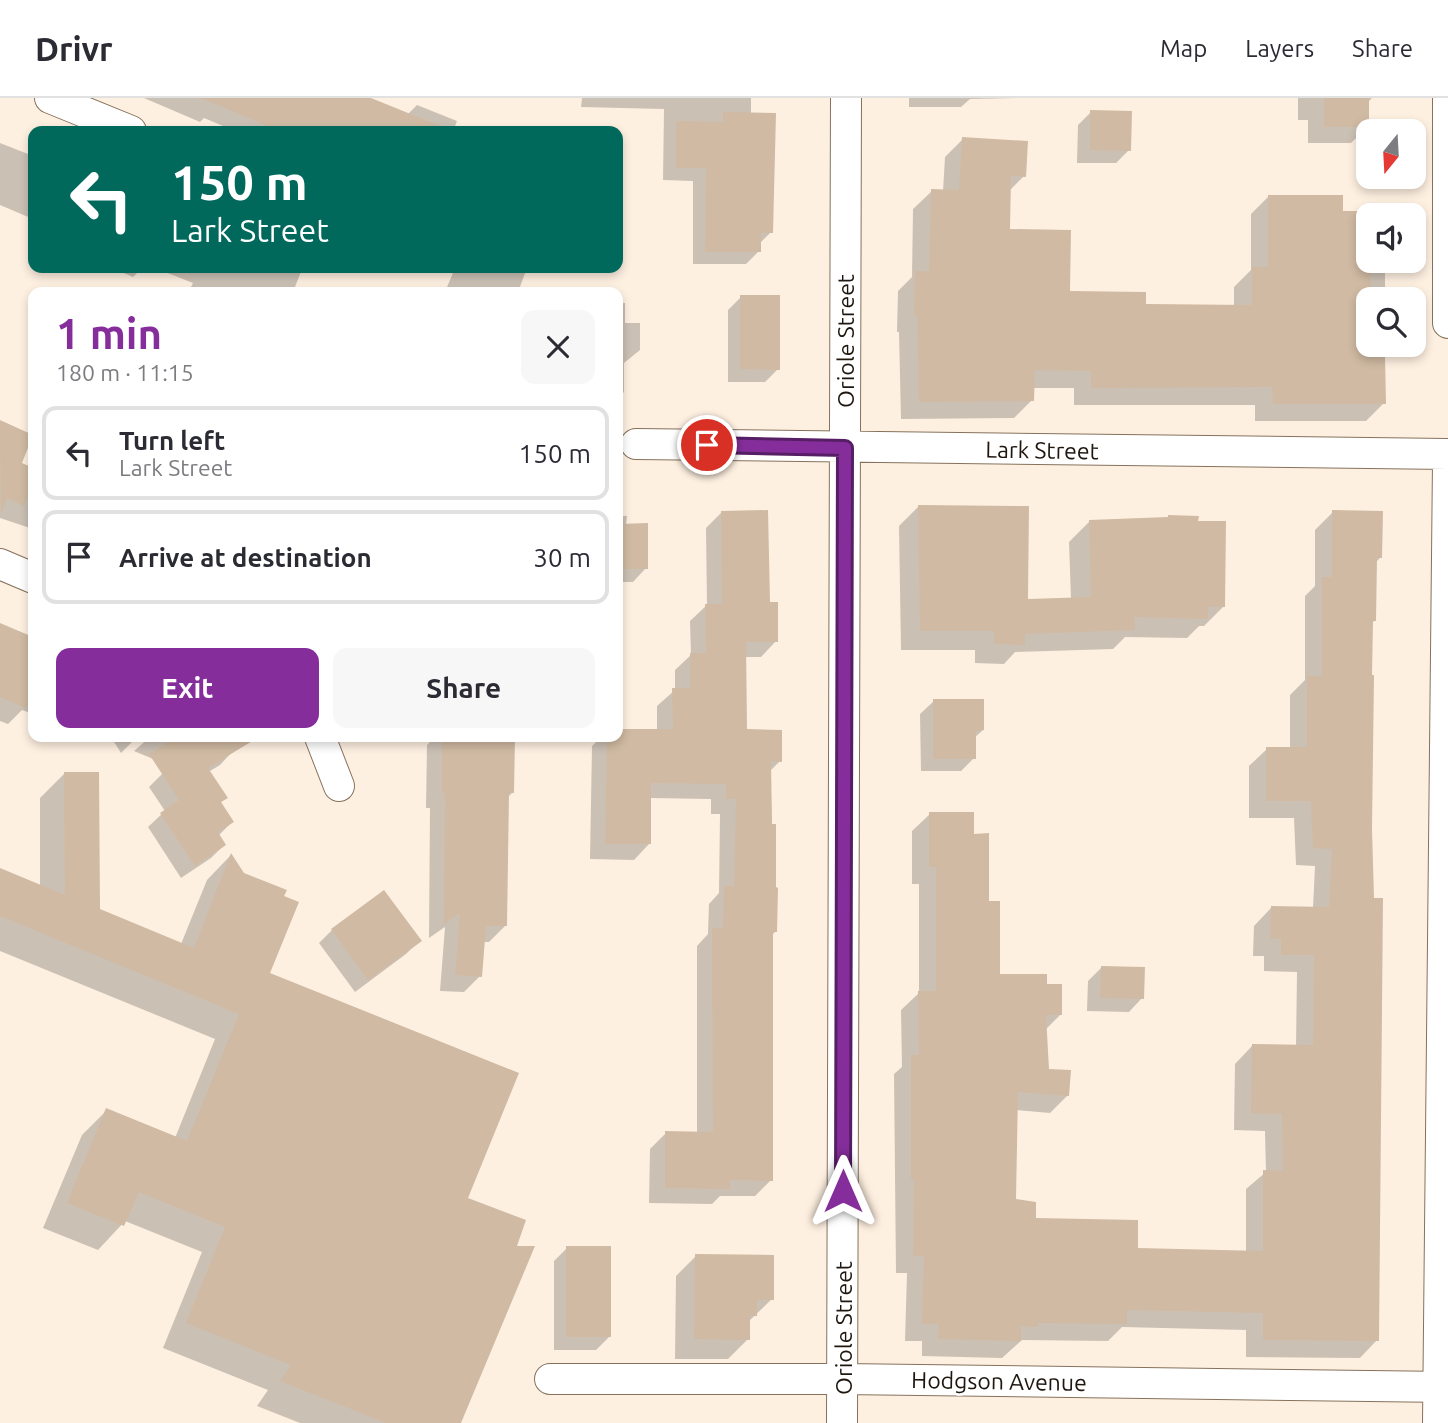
<!DOCTYPE html>
<meta charset="utf-8">
<style>
body{margin:0;font-family:Ubuntu,sans-serif;background:#f7f7f7;color:#2b2b33;height:100vh;display:flex;flex-direction:column;font-size:26px;white-space:nowrap}
*{box-sizing:border-box;margin:0}
p{font-size:23px;color:#7c7c81}
.icon{flex:none;width:38px;height:38px;fill:none;stroke:currentColor;stroke-width:2;stroke-linecap:round;stroke-linejoin:round}
.map{position:relative;flex:1;overflow:hidden}
.side{position:absolute;left:28px;top:189px;width:595px;height:455px;display:flex;flex-direction:column;background:#fff;border-radius:14px;box-shadow:0 4px 10px #0003}
.side>*{flex:none}
.banner{position:absolute;left:28px;top:28px;width:595px;height:147px;border-radius:14px;box-shadow:0 4px 10px #0003;background:#00695c;color:#fff;overflow:hidden}
.needle{width:46px;rotate:198deg}
.buttons{position:absolute;left:1356px;top:21px;display:grid;gap:14px}
.buttons a{display:grid;place-items:center;width:70px;height:70px;border-radius:14px;background:#fff;box-shadow:0 4px 10px #0003;font-size:35px}
.pin{position:absolute;display:grid;place-items:center;width:60px;height:60px;color:#fff;margin:-30px;border:4px solid #fff;border-radius:50%;box-shadow:0 2px 7px #0007}
.me{position:absolute;width:77px;margin:-38px;rotate:0deg;stroke-linejoin:round;filter:drop-shadow(0 0 5px #0008)}
.turn{display:flex;align-items:center;gap:24px;height:147px;padding:0 28px;font-size:32px}
.turn .icon{width:91px;height:91px;stroke-width:2.5}
.turn b{display:block;font-size:49px;line-height:60px}
.round{display:grid;place-items:center;flex:none;width:74px;height:74px;border-radius:14px;background:#f7f7f7}
.overview{display:flex;align-items:center;justify-content:space-between;height:119px;padding:0 28px}
h1{font-size:42px;font-weight:700;line-height:52px;color:#852e9b}
.button{display:flex;gap:14px;margin-top:auto;padding:14px 28px}
.button a{flex:1;height:80px;border-radius:14px;background:#852e9b;color:#fff;font-size:28px;font-weight:700;line-height:80px;text-align:center}
.button a+a{background:#f7f7f7;color:#2b2b33}
ul{padding:0;list-style:none}
li{display:flex;align-items:center;gap:21px;height:94px;margin:0 14px 10px;padding:0 14px;border:4px solid #e1e1e2;border-radius:14px}
li div{flex:1}
li b{display:block;font-size:26px}
li em{font-style:normal}
header{display:flex;align-items:center;gap:42px;box-sizing:border-box;height:98px;padding:0 35px;background:#fff;border-bottom:2px solid #e1e1e2}
header strong{font-size:33px}
nav{display:flex;gap:38px;margin-inline-start:auto;font-size:24px}
.map>svg:first-child{display:block}
.shadow{fill:#0003}
.building{fill:#d0baa3}
.lines{fill:none;stroke-linecap:round;stroke-linejoin:round}
.street-casing{stroke:#86725c;stroke-width:32}
.street{stroke:#fff;stroke-width:30}
.route-casing{stroke:#561e65;stroke-width:18}
.route{stroke:#852e9b;stroke-width:12}
.labels{text-anchor:middle;dominant-baseline:central;stroke-width:5;stroke-linejoin:round;paint-order:stroke}
.street-label{font-size:23px;fill:#1f170f;stroke:#fff}
</style>
<header>
<strong>Drivr</strong>
<nav><a>Map</a><a>Layers</a><a>Share</a></nav>
</header>
<div class="map">
<svg width="1448" height="1325" viewBox="0 0 1448 1325">
<rect width="100%" height="100%" fill="#fef0e1"/>
<path class="shadow" d="M144 0H358L407 17 417 7 457 23 453 33H235L204 20 200 24Z
M582 0H751V16L771 134 759 146V153L746 166H693V83L663 82 664 11 581 9Z
M909 0H1019L970 1 961 9H909Z
M1298 0H1372L1367 5 1368 28 1351 45H1308V22H1298Z
M1091 14 1129 52 1116 65H1077L1078 27Z
M963 41 1024 78 1009 93 1008 133 1068 195 1144 208H1234V189L1251 172V116L1269 98 1342 115H1383V117H1368V163H1385V201H1368V247H1384V305L1366 323H1255V307H1074V290H1033L1032 302 1014 320 901 321 899 234H897L898 193 912 179 913 111 932 93H943L945 59Z
M0 45 33 58V121L0 107Z
M112 170H142L133 179Z
M155 170H300L302 171 295 189 308 194H198L190 191 193 185Z
M455 170H527L518 194H445Z
M741 199 778 271 765 284H728V212Z
M618 205H625V225H640V252L624 265V294L618 300Z
M0 324 31 338 20 365 33 370V431L0 420Z
M919 408 1026 502 1071 501 1069 444 1089 424H1196L1224 508 1204 528H1199L1187 540 1125 539 1113 551 1015 554 1004 566 975 565V552H901L899 428Z
M722 414 768 505 776 543 761 559H745V633L780 663 770 673 776 833 771 838V1082L755 1098H720L712 1106 649 1105 650 1051 666 1035 697 1036V848L708 836 709 806 719 795 720 716H711V701L649 700V746L634 762 590 761 592 648 601 639H618V633H657V608L675 592V572L691 557 690 523 707 507 706 430Z
M1333 414 1381 459 1375 465V522L1371 526 1370 731 1377 1242 1360 1260 1246 1259V1232L1122 1229 1108 1243 1022 1242 1002 1260 922 1258V1243H905L907 1175H896L894 976 902 969 901 912 919 895V786H912V733L930 716 972 737 988 804 999 878 1045 887 1060 917 1045 932 1047 972 1068 997 1050 1015 1015 1012 1014 1103 1034 1121 1136 1152 1246 1155V1091L1266 1074 1265 1033 1234 1032 1235 966 1252 948 1296 949 1297 874 1264 873V858H1253L1254 828 1271 810H1313L1315 768 1296 767 1294 720H1249V668L1267 651H1290V597L1305 582V498L1315 488V432Z
M618 418H627L626 427 646 470 633 484H618Z
M0 527 33 541V616L22 612 8 626 0 623Z
M934 603 983 632 974 640V660L961 673H921L920 616Z
M111 639H137L121 655Z
M150 639H223L233 653 220 667 205 676 226 699 219 706 232 724 218 738 224 747 211 760 181 780 148 729 165 713 149 689 162 676H189L134 653Z
M435 639H513L512 695 507 700 505 828 489 844H483L480 878 464 894 440 893 445 829 429 840 430 710H426L427 647Z
M65 675 99 813 181 846 207 782 231 757 268 876 466 1101 459 1325H300L257 1308 268 1292 163 1250 202 1154 125 1123 98 1152 43 1130 82 1037 107 1012 175 1040 215 941 0 853V772L40 789V700Z
M332 832 419 843 406 856 355 894 319 845Z
M1102 869 1142 900 1129 914 1087 913 1088 883Z
M567 1150 609 1239 596 1252H554V1163Z
M696 1158 772 1201 748 1224V1241L728 1261H675L676 1178Z"/>
<path class="building" d="M201 0H371L450 32 280 33Z
M1324 0H1369V29H1324Z
M1090 12 1132 13 1131 53 1090 52Z
M723 14 776 15 773 135H761V154H705L706 70H676V23L723 24Z
M962 39 1028 43 1026 79 1011 78 1010 131 1071 132 1070 193 1146 194V206L1252 207V169H1268V97H1343V113H1371V117H1368V163H1371L1368 259H1385L1386 306H1273L1272 289 1091 290V273L1035 272 1034 303 919 304 917 217H914L915 173H929L931 91 959 92Z
M740 197H780V272L740 271Z
M0 322 33 337 22 365 33 370V387L24 408 7 400 1 416Z
M918 407 1029 408 1028 501 1091 499 1089 422 1168 419V417L1199 418 1198 423H1226L1225 509H1208V521L1134 519 1135 532 1025 536V547L994 546V533H920Z
M768 412 770 504H778V544H746L747 631 782 632V664L771 663 772 726H776V789L778 790 777 834H773V1083L730 1082V1091L665 1090V1033L713 1034 712 830 723 831 724 788H734L736 701H726V686L651 685V746H605L607 639H618V631H673L672 590H690V555H706L705 506H722L721 413Z
M1332 412 1383 413 1382 460H1377L1376 523H1373L1372 577H1374L1372 731 1374 800H1383L1379 1243 1263 1242V1215L1127 1212V1226L1038 1225V1229L1021 1228V1243L938 1241 939 1226H922L924 1158H913L914 1082H911V957H919L918 893H936V769H929V714H974V736L989 735V803H1000V876H1047V886H1062V917H1046L1049 971 1071 972 1069 998 1018 994 1016 1101 1036 1104V1120L1138 1122V1150L1263 1153V1072L1283 1073 1282 1016 1251 1015 1252 946 1313 947 1314 857H1281V841H1270L1271 808 1329 809 1332 751 1313 750 1311 703H1266V649H1307V578H1322V479H1332Z
M648 425V471H618V426Z
M0 525 33 539V593L26 610 0 599Z
M933 601H984V632L976 633V661H933Z
M176 639H259L208 670 228 700 221 704 234 724 218 734 226 747 195 768 160 715 179 702 149 656Z
M442 639H515L514 695H509L507 828H486L482 879 455 877 460 815 444 826 445 695H442Z
M64 674H99L100 811 194 850 231 755 244 775 287 792 284 798 299 804 270 875 519 975 468 1100 526 1122 517 1148H535L461 1325H386L280 1283 291 1267 186 1225 225 1129 139 1094 124 1128 67 1105 106 1010 187 1043 239 916 0 818V770L65 797Z
M384 792 422 843 368 882 331 831Z
M1101 868 1145 869 1144 901 1100 900Z
M566 1148H611V1239H566Z
M695 1156 774 1157V1202H757V1218H750V1242L694 1241Z"/>
<g class="lines">
<defs>
<path id="street" d="M50 0 131 33
M1448 0V225
M636 346 1448 356
M0 466 33 480
M320 639 339 688
M550 1281H843L1448 1289
M842 1325 846 0
M1438 1325 1448 363"/>
</defs>
<use href="#street" class="street-casing"/>
<use href="#street" class="street"/>
</g>
<g class="lines">
<defs>
<path id="route" d="M707 347 845 350 843 1093"/>
</defs>
<use href="#route" class="route-casing"/>
<use href="#route" class="route"/>
</g>
<g class="labels">
<g class="street-label">
<text transform="translate(845 243) rotate(-90)">Oriole Street</text>
<text transform="translate(1042 352) rotate(1)">Lark Street</text>
<text transform="translate(843 1230) rotate(-90)">Oriole Street</text>
<text transform="translate(999 1283) rotate(1)">Hodgson Avenue</text>
</g>
</g>
</svg>
<div class="buttons">
<a><svg class="needle" viewBox="-14 -14 28 28"><path d="M0-13l5 13h-10z" fill="#e53935"/><path d="M0 13l5-13h-10z" fill="#7c7c81"/></svg></a>
<a><svg class="icon" aria-label="sound" viewBox="0 0 24 24"><path d="M4 9h4l5-4v14l-5-4H4zM17 9q2 3 0 6"/></svg></a>
<a><svg class="icon" aria-label="search" viewBox="0 0 24 24"><circle cx="10" cy="10" r="6"/><path d="M15 15l6 6"/></svg></a>
</div>
<div class="pin" style="left:707px;top:347px;background:#d93025"><svg class="icon" aria-label="arrive" viewBox="0 0 24 24"><path d="M6 21V4h12l-3 4 3 4H6"/></svg></div>
<svg class="me" style="left:843px;top:1093px" viewBox="-20 -20 40 40"><path d="M0-17L14 15 0 8-14 15z" fill="#852e9b" stroke="#fff" stroke-width="4"/></svg>
<div class="banner">
<div class="turn"><svg class="icon" aria-label="left" viewBox="0 0 24 24"><path d="M17 20v-9H6M10 6l-5 5 5 5"/></svg><div><b>150 m</b>Lark Street</div></div>
</div>
<section class="side">
<div class="overview"><div><h1>1 min</h1><p>180 m · 11:15</p></div><a class="round"><svg class="icon" aria-label="close" viewBox="0 0 24 24"><path d="M6 6l12 12M18 6L6 18"/></svg></a></div>
<ul>
<li><svg class="icon" aria-label="left" viewBox="0 0 24 24"><path d="M17 20v-9H6M10 6l-5 5 5 5"/></svg><div><b>Turn left</b><p>Lark Street</p></div><em>150 m</em></li>
<li><svg class="icon" aria-label="arrive" viewBox="0 0 24 24"><path d="M6 21V4h12l-3 4 3 4H6"/></svg><div><b>Arrive at destination</b></div><em>30 m</em></li>
</ul>
<div class="button"><a>Exit</a><a>Share</a></div>
</section>
</div>
